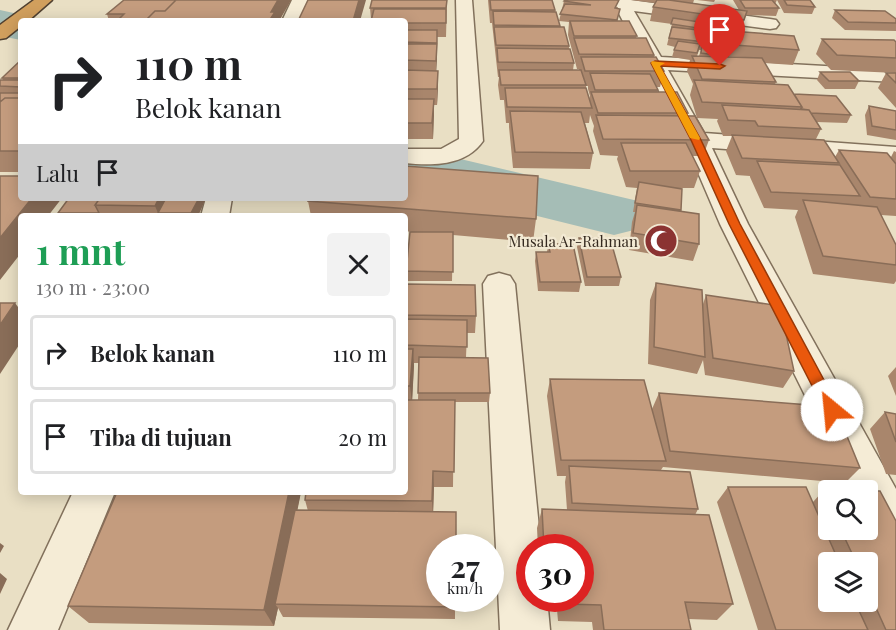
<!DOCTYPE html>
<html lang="id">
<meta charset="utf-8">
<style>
body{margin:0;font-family:"Playfair Display",serif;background:#f2f2f2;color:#202124;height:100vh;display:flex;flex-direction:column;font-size:22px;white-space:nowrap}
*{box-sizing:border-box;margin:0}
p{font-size:20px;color:#757577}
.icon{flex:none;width:33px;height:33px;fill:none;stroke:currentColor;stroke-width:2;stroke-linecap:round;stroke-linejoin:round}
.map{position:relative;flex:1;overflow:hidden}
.drawer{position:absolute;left:18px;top:213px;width:390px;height:282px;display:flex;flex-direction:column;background:#fff;border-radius:6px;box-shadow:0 3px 15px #0003}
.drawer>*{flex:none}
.top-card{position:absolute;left:18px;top:18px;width:390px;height:183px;border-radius:6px;box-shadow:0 3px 15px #0003;background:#fff;color:#202124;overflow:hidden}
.tools{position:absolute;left:818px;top:480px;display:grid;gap:12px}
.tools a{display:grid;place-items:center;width:60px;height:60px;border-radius:6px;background:#fff;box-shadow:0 3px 15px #0003;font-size:30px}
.speed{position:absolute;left:426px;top:534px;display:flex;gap:12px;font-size:30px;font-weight:700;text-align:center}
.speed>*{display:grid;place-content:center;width:78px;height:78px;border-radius:50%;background:#fff;box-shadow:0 3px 15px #0003;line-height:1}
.speed small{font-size:15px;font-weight:400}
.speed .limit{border:9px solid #d22;background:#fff;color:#111}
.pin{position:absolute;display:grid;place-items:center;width:51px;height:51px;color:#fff;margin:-62px -26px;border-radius:50% 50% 50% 0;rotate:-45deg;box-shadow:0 0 6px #0007}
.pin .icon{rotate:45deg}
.me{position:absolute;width:66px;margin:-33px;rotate:332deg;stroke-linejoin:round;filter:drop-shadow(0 0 4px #0008)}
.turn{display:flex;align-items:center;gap:21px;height:126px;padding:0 18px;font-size:27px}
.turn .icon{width:78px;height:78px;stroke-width:2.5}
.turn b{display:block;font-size:42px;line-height:51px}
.then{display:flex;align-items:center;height:57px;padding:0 18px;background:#0003;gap:12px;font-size:22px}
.round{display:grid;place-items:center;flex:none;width:63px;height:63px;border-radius:6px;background:#f2f2f2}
.headline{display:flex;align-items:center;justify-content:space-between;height:102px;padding:0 18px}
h1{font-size:36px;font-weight:700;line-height:45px;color:#1e9e55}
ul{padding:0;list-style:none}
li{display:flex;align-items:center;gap:18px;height:75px;margin:0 12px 9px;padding:0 6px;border:3px solid #e0e0e0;border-radius:6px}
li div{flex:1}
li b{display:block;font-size:22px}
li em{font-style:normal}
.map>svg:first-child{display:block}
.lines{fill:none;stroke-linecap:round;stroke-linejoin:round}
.river{fill:#a5bdb6;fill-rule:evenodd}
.street-casing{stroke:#82715c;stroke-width:3}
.highway-casing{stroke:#504030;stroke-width:3}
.street{fill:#f5ecd6;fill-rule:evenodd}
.highway{fill:#d19f5d;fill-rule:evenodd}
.wall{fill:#a9866c;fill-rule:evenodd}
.shaded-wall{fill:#896d58}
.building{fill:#c49c7e;stroke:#896d58;stroke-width:1.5}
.route{fill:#ea580c;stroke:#983908;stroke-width:1.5}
.slow{fill:#f59e0b}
.labels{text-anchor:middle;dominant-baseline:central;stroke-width:4.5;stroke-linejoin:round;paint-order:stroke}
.poi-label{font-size:15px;fill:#34291f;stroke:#f2e9d3;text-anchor:end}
</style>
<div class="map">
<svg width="896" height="630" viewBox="0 0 896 630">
<rect width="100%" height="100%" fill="#e9dfc4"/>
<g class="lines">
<path class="river" d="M0 10 36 18 38 21H21V40L0 36Z
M405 154 452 157 638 201 647 215 638 229 614 235 452 195 405 190Z"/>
<defs>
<path id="street" d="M292 0H308L300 21H282Z
M456 0H472L483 141C466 166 432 166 405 163V149H441L459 139Z
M612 0H631L770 19 776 20 779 24 776 28 770 29 634 11 661 57 896 70V82L668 70 704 133 896 147V161L712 148 748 224 896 489V553L880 547 867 520V490H852L720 224 684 140Z
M206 198H232L229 216H201Z
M499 273 510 276 515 284 541 548H530V598H547L550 630H500L483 284 488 276Z
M73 492H115L58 630H8Z"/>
<path id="highway" d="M34 0H52L28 21H21V26L6 38 0 39V25Z"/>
</defs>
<use href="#street" class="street-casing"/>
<use href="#highway" class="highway-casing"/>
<use href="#street" class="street"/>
<use href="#highway" class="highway"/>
</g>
<path class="wall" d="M291 0 279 21H109L107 14Z
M447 0 446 37H437L436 71H438V86L437 105H434L433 139H405V21L371 19 370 8Z
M488 0H552L560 27 569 46V49L574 63 573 70H579V69H577L568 35 569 22 559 21 564 1 618 7 617 9H620L617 21 637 36 636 38 654 55V57L664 71 660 87H656L658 90 657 92 688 113 687 116 709 140 703 156H692L700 171 694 188H677L680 211 699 244 693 261 629 250 632 222 635 212H633L637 188 626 187 617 159 618 156 600 155 593 131 594 126 590 115 589 123H585L593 153 590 169 513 168 509 127V123H506L504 100H500L498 85 499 77H498L492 23H490ZM586 86H588V89L590 96 589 99 586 88Z
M631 0H694L693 3 739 10 733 0H777L775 4 779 8 776 16 746 15 740 32 799 50 793 65 764 63 776 82 775 84 794 94 851 115 847 123 816 122 821 129 816 139 835 157 839 150 891 157 894 151 896 152V216L881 215 896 245V281L894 284 813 274 795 217 798 210 764 208 750 177V176L736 175 726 151 732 136H723L717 121 718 119 697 118 690 95 693 84 687 71 690 60 672 57 675 47 667 45 672 24 650 21 653 7 655 3ZM711 30 731 33 727 45V47L705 44 706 37H709ZM699 50H701L699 56H697Z
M697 0H715L714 2Z
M777 0H810L815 7 812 14 784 13Z
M835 10 896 19V31L845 30 832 18Z
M822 39 896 42V73L831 70 816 54Z
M21 60V172H0V80H3L2 78Z
M820 72 859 81 855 89H825L817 80Z
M886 73H896V108L878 88Z
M869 106 896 111V140L867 135 865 115Z
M69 198H206L198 216H60L58 213Z
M308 201 536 219 533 242 453 235 452 281H406V271L412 232 405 231V216H311Z
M579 238 621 277 619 286H585L577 247Z
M548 244 581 282 579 292 538 291 535 261 536 252H547Z
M656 283 703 304 706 295 794 371 783 388 705 375 703 360 697 374 648 364 650 300Z
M405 284 476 316 475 333H467L466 357 490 393 489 402H454L453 487H434L433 512 455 598V619L283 617 278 608 274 626 89 623 68 606 117 492H301L297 510 308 511 305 500 405 492ZM414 363H419L418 400H412Z
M896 367V396L888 376Z
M550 379 653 416 652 409 659 393 860 468 845 483 663 467 661 470 698 509 695 515 733 604 717 620 688 619 691 630H593L592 622 558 621 556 598H580V548H538L537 528 542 509 567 510 565 482 566 476H557L547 396Z
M885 412 896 414V475L886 474 870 429Z
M728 487 813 502 823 491H828V530H867L896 630H758L717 502ZM828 562H867V602H828Z"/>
<path class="shaded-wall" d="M278 0H291L279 21H269L271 12Z
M359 0H366L360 21H353Z
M437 30V59L436 76V61Z
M438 71V86L437 105V89Z
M434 99V115L433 139 432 123Z
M32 198H62L48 216H21V253L0 280V238Z
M159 198H175L158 213 155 206Z
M199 198H206L198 216H192L191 213Z
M15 303 21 311V342L0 374V325Z
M413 349 414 366 412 403 410 386Z
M433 471 434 487 433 516 432 501Z
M289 492H301L279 604H275L278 608 274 626 264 610Z
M0 543 4 546 0 553Z
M0 573 7 579 0 594Z"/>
<path class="building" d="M124 0H176L165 11H155L145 21H117L124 14H107Z
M176 0H278L271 12H275L269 21H145L155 11H165Z
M308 0H359L353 21H298Z
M372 0H447L446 8H370Z
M490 0H552L555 10H491Z
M565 0H619L615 8 620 9 617 20 560 14 565 4 591 5 564 1Z
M657 0H669L747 11 744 20 653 7Z
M740 0H772L779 8H745Z
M784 0H810L815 7 787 5Z
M374 9H446V23H405V21H371Z
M835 10 885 11 896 19V23L848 22Z
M493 11 556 12 560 26 494 25Z
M673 18 713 24 711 30 671 24Z
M570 21H629L637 36H574Z
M494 27H564L569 46 496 45Z
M672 27 707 31 705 42 669 38Z
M405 30H437V43L405 42Z
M731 31 794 36 799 50 735 45Z
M574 38H646L654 55 579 54Z
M822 39 894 40 896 42V58L837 55Z
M678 41 700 44 697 53 674 50Z
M405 44H437L436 61 405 60Z
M702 44 730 48 728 57 701 53Z
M497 48 570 49 574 63 498 62Z
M692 56 762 58 776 82 702 79Z
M581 57H656L664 71H585Z
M21 60V78H2Z
M405 70 438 71 437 89H405Z
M499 70H581L586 85H501Z
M820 72H850L859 81H829Z
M590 73 650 74 658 90H595Z
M886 73H896V83Z
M0 80H21V87L0 86Z
M694 80 788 85 802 107 702 102Z
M505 88H586L592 108 507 107Z
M591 92H677L688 113H598Z
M0 93H21V98H5L0 102Z
M794 94 836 96 851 115 811 113 809 110 801 109 802 107Z
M5 98H21V151H0V102Z
M405 99H434L432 123H405Z
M722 105 809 110 821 129 758 126 755 121 728 120Z
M869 106 896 111V130L872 126Z
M510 111 581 112 593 153 515 152Z
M596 115 695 116 709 140 603 139Z
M732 135 824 140 839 163 742 158Z
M621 143H686L700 171H630Z
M839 150 887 153 896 164V199L870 197Z
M757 161 840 165 860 196 771 192Z
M405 166 538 176 536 219 308 201 309 198H405Z
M0 176H21V198H32L0 238Z
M639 182 682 189 681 210 635 203Z
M69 198H100L95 205 99 213H58Z
M100 198H159L155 206 95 205Z
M166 198H199L191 213H158Z
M803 200 877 207 896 245V265L823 256Z
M637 205 699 214V244L633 233Z
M410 232H453V272L406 271Z
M579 238H610L621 277H587Z
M548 244H573L581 282H540L536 252H550Z
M656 283 702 290 705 357 654 347Z
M405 284 475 285 476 316 405 315Z
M706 295 780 306 794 371 713 358Z
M0 303H15L0 325Z
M405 319 467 320V347L405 345Z
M405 349H413L410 386H405Z
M419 357 488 358 490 393H418Z
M550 379 644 380 666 461 561 460Z
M659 393 835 407 860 468 670 451Z
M405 400H455L454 472 433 471 432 501 305 500 306 492H405Z
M885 412 896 414V442Z
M569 466 690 472 698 509 572 503Z
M728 487H806L839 562H828V602H855L868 630H776Z
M823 491H828V502Z
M867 491H880L896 521V630H886L867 588V562H856L841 530H867Z
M117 492H289L264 610 68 606Z
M542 509 709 515 733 604 685 602 691 630H604L601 605 565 604 564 598H580V548H544Z
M295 510 456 512V548H440V598H455V607L275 604Z"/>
<path class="route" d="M655 61 720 64 725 66 720 69 660 66 701 140 740 224 838 406 840 410 838 415 832 417 827 415 729 224 691 140 651 63Z"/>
<path class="slow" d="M652 61 665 63 660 66 700 138 699 140 690 138 651 63Z"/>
<defs>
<symbol id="mosque-disc" viewBox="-11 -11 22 22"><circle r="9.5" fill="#8b3332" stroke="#f2e9d3"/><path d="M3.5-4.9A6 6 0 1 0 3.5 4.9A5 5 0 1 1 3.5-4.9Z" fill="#fff"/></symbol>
</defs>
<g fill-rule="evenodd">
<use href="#mosque-disc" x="642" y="222" width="38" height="38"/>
</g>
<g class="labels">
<g class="poi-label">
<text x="638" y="241">Musala Ar-Rahman</text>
</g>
</g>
</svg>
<div class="tools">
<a><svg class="icon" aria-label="search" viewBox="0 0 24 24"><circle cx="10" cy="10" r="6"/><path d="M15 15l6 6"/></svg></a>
<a><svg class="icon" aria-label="layers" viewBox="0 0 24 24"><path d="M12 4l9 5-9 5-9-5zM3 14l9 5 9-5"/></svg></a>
</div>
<div class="speed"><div>27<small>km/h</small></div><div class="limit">30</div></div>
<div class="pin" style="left:720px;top:66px;background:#d93025"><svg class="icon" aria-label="arrive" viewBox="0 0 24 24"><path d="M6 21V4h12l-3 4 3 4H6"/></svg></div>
<svg class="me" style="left:832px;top:410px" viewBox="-20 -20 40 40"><circle r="19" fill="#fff"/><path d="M0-13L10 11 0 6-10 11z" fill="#ea580c"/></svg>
<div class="top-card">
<div class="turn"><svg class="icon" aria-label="right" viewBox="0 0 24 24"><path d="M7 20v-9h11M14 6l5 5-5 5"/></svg><div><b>110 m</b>Belok kanan</div></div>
<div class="then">Lalu<svg class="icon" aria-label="arrive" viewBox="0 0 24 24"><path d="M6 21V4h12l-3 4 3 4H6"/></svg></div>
</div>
<section class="drawer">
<div class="headline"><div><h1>1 mnt</h1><p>130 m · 23:00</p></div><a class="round"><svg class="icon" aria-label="close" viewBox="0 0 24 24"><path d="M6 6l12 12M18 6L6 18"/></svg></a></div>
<ul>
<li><svg class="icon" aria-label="right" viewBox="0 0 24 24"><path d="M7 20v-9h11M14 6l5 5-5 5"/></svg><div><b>Belok kanan</b></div><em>110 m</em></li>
<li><svg class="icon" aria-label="arrive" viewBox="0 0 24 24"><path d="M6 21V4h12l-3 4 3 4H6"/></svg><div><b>Tiba di tujuan</b></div><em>20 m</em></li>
</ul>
</section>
</div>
